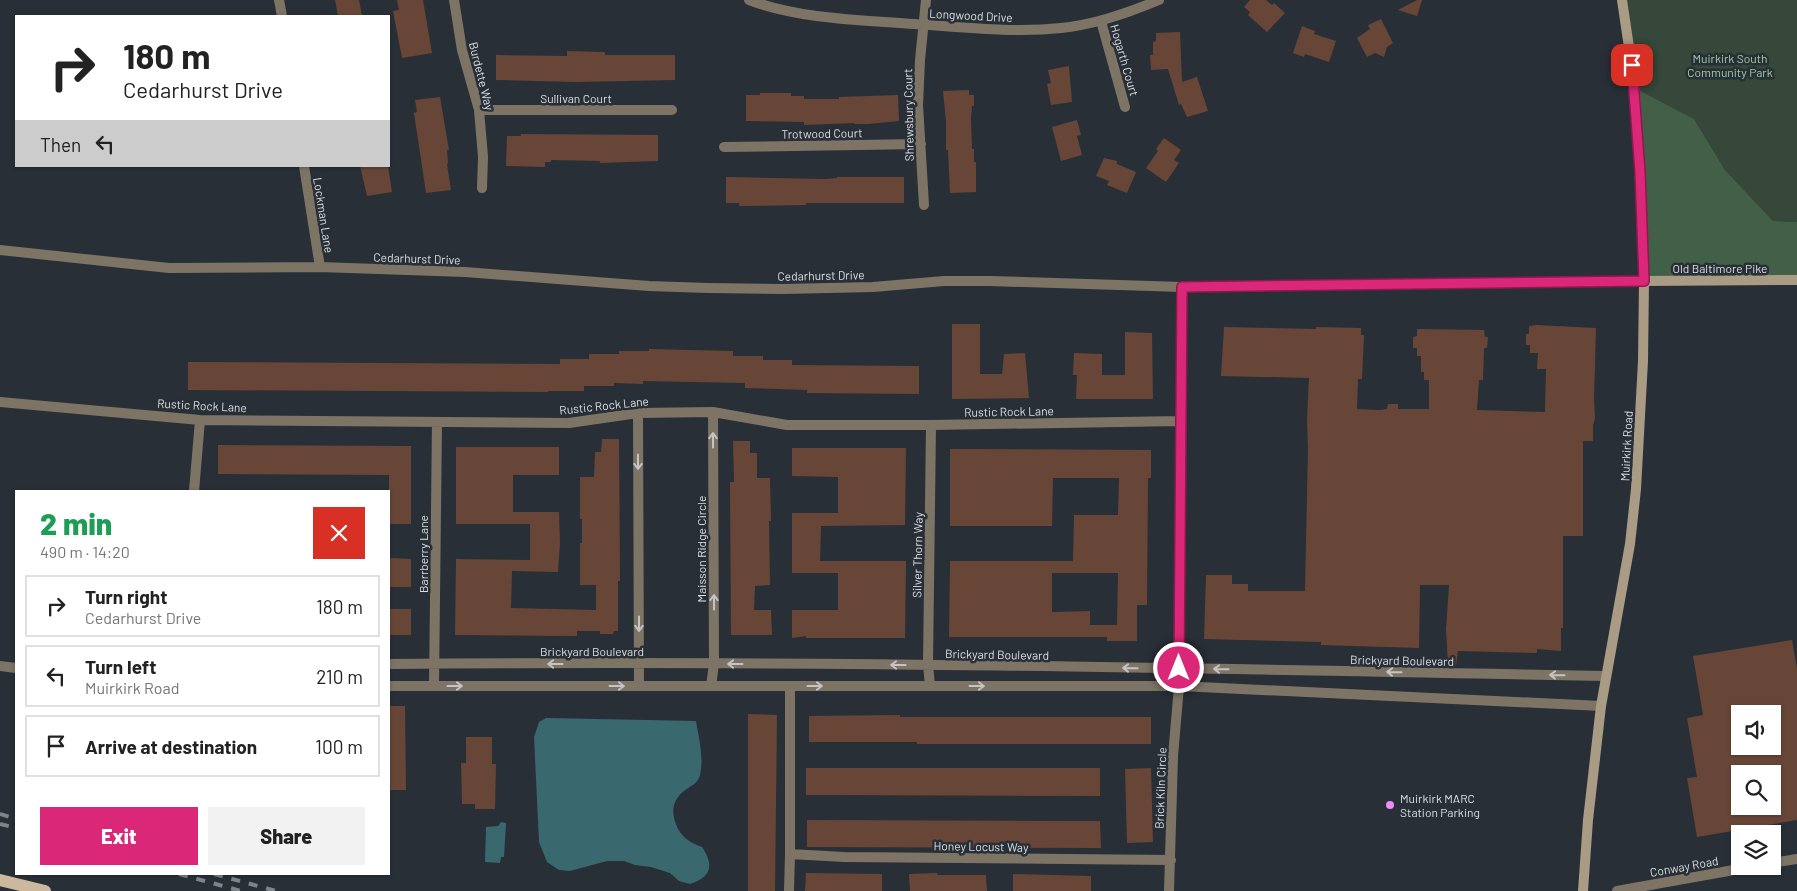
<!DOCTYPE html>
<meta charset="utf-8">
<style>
body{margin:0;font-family:Barlow,sans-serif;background:#f2f2f2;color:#222;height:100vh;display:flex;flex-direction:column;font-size:19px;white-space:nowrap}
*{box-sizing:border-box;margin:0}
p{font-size:16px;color:#767676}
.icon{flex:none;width:28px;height:28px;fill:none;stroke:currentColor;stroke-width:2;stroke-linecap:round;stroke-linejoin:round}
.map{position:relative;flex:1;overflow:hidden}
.panel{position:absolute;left:15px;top:490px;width:375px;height:385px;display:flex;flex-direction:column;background:#fff;border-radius:0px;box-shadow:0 1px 4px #0004}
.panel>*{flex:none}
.top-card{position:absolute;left:15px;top:15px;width:375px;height:152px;border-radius:0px;box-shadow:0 1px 4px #0004;background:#fff;color:#222;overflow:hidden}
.tools{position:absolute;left:1731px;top:705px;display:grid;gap:10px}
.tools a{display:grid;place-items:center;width:50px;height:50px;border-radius:0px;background:#fff;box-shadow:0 1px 4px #0004;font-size:25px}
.pin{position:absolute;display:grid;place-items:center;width:42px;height:42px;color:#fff;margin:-21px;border-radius:10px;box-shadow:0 2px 8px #0006}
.me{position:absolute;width:55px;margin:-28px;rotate:0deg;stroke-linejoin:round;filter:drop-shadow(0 0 4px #0008)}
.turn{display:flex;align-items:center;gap:18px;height:105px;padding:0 25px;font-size:22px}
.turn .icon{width:65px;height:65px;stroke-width:2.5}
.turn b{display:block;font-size:35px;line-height:42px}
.then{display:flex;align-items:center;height:48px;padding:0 25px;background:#0003;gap:10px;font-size:19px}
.round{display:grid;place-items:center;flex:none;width:52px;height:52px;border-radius:0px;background:#f2f2f2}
.overview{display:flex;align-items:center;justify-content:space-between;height:85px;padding:0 25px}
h1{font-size:30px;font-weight:800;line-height:38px;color:#1e9e55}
.button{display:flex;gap:10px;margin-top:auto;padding:10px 25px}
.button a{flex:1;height:58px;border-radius:0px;background:#db2777;color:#fff;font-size:20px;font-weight:800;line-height:58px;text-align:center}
.button a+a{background:#f2f2f2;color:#222}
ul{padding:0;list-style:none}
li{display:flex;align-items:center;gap:15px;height:62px;margin:0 10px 8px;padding:0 15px;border:2px solid #e0e0e0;border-radius:0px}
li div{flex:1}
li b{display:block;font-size:19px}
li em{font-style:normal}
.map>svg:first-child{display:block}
.green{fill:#364839}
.forest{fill:#426048}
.water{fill:#39686f}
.building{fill:#674637;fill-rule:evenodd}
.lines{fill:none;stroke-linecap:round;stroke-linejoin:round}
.minor{stroke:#7d7466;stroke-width:10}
.secondary{stroke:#aa9b85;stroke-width:10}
.primary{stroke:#ccb99d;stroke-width:12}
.rail{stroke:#7f848b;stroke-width:4;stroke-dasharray:9 9;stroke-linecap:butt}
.oneway{stroke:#c4c4c4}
.route-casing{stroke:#8e194d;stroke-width:12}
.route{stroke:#db2777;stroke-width:9}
.poi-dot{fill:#ed8cf9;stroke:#292f37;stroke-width:2}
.labels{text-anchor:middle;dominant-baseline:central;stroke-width:5;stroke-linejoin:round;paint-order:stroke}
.street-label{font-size:12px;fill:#dbdfe4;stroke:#292f37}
.park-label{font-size:12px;fill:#9acfa3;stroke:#292f37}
.poi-label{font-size:12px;fill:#dbdfe4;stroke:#292f37;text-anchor:start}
</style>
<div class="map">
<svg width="1797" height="891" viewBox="0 0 1797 891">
<rect width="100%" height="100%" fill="#292f37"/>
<path class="green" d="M1621 0H1797V222L1773 221 1725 170 1694 119 1635 88Z"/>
<path class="forest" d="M1635 88 1694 119 1725 170 1773 221 1797 222V280L1644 281Z"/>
<path class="water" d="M546 718 696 721C699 739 704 758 700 775 698 784 690 786 684 791 671 801 671 815 678 829 684 839 691 843 702 847 714 865 712 877 690 884L679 881 670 873 651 867 635 865 624 861H607L570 871 559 870 547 862 539 842 534 737 539 722Z
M501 822 506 823 504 857H501L500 863 485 862 486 827 498 826Z"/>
<path class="building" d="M335 0H359L362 16H338Z
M397 0H423L432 53 402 58 393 11 399 10Z
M1250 0H1266L1272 5 1274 3 1285 13 1267 32 1248 15 1250 12 1244 7Z
M1417 0H1422L1417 16 1398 10Z
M1381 19 1393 43 1387 47 1384 57 1375 53 1367 57 1357 38 1370 29 1368 25Z
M1302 26 1315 31 1314 34 1336 41 1329 62 1305 54 1304 57 1293 53Z
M1180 32 1182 82 1197 77 1208 111 1187 117 1181 104 1179 105 1168 69 1151 70 1150 55H1153V42L1156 41V33Z
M567 51 605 52V55H675V80L576 82 496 80V55L567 56Z
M1069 66 1072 102 1051 105 1047 84 1051 83 1048 70Z
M969 90V95H974V106H972L971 119 972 149H974V162H976V192L950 193 948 150H946V121L943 91Z
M760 93H791V96H804V99H839V97L898 95 899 121 868 124H855L854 123 804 125V122L746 121V95H760Z
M440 97 449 150H447L448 163 447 164 451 190 426 193 414 113 417 112 415 100Z
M1077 120 1081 135 1077 136 1082 155 1061 161 1052 127Z
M521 134 658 135V161L600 163V161L551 160V162H545V167L506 166 507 136H521Z
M1164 138 1181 150 1174 160 1179 163 1166 182 1146 168 1158 151 1156 149Z
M1104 158 1117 161V164L1136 172 1127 193 1107 185 1109 181 1096 176Z
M360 166H388L392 192 367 196Z
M726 177 825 179 837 178V177H904V203H806V205L739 206V203H726Z
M952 324H980V374H1002L1004 354 1025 353 1029 398 952 399Z
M1537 325 1596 328 1594 399 1595 418 1593 425V441H1583V536H1563V628H1561V651L1537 649V653L1458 651 1456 666H1448L1446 629 1449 585H1420L1419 648 1321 645V642L1204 639 1206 575H1232V584H1248V591H1305L1308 448 1307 419 1309 378 1221 376 1224 327 1316 329V327L1361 328V335H1364L1362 379H1358L1357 409 1380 410 1387 409 1388 404H1398V409H1429V380H1424V372H1421V356H1417V348H1413V337L1417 336V329L1484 330 1485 337H1488L1487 348H1484L1483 380H1479L1477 410 1545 412 1546 369H1537L1538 353H1530V345H1526V334H1529V326Z
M1125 332 1152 333 1153 399H1076L1077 375H1073L1074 353 1102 354V375H1125Z
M649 349 733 351V356H763V360H792V365L919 366V394L807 393V390L745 388V383L643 381V384L614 383V386H584V391H548L549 392 188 390V362L560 364V359H589V354H619V351H649Z
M602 439H619L620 581H618V631H614L613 634H600V631H577V636L455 635 456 559 530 560V524H456V447H559V475H513V512H559L560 543 558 572 512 571 511 608 596 610V585H580V543H582V519H580V477H594L595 452H601Z
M733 441H750V453H757V478H770L771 521H769L770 585 755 586 754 610H771L772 635H731L730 482H734Z
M218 445 411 446V524H389V475L218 474Z
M792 448H906L905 525 821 526 820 561H906L905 638H806V636L792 638V610H838V573H792V513H838V477L792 476Z
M950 449 1151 450V478H1148L1147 605H1137V641H1107V637H949L950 561H1073L1074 515H1118L1119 478H1053L1052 526H950ZM1052 573H1118L1117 625H1090V611L1052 612Z
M389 558 411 559V587H389Z
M389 609H411V635H389Z
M1792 640 1797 669V820L1697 837 1687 778 1697 777 1687 718 1703 715 1693 656ZM1740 714H1772V746H1740ZM1740 774H1772V806H1740Z
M389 706H405L406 790H389Z
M748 714 777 715 775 891H748Z
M900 715V717H1151V744H917V742H809V716Z
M466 737H492V764H496L495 809H475V804H462L461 763H466Z
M806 768H1100V796L806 795Z
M1151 768 1153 842 1127 843 1125 769Z
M807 820 1100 821 1101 848 807 847Z
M806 873 882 874V891H805Z
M937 873 938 875H986L987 891H910L909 874Z
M1013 874 1091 876V891H1013Z"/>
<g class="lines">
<path class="minor" d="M279 0 282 16
M454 0 462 50 479 110 483 157 482 188
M749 0C799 19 860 20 914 24 963 27 1012 33 1061 28 1095 25 1128 13 1159 0
M1101 21 1125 107
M479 110H672
M724 147 921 144
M304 166 320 267
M924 205 918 105 920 60 926 0
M0 250 169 268 320 267 465 272 649 286 708 288 783 289 873 287 944 281H990L1182 287 1644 281
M0 402 200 420 569 423 638 413 713 412 787 425H931L1180 421
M638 413 639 686
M194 491 200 420
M389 664C794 660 1200 668 1605 676
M0 666 16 668
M389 686H1179L1601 706
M434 686 437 422
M711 686 714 664 713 412
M930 686 928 665 931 425
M790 854 844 857 1171 860
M1772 863 1797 859
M789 891 790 854V686
M1169 891 1173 756 1179 686 1182 287
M1617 891 1756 866"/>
<path class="secondary" d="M1644 281 1797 280
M1583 891 1588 820 1601 706 1630 544 1636 489 1643 361 1644 281 1640 172 1634 81 1622 0"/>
<path class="primary" d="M0 880 45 891"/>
<path class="rail" d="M0 814 16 819
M0 824 16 828
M179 874 241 891
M214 874 276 891"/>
</g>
<defs><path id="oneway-shaft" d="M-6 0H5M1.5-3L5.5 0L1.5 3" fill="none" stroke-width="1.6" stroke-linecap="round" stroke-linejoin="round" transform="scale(1.25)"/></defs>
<g class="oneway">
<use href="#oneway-shaft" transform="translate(713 440) rotate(-90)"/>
<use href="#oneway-shaft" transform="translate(638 462) rotate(90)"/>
<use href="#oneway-shaft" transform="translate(714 602) rotate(-90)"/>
<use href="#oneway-shaft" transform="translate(639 624) rotate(90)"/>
<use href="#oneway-shaft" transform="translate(555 664) rotate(-180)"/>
<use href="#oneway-shaft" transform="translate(735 664) rotate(-180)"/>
<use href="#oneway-shaft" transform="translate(898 665) rotate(-180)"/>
<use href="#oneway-shaft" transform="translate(1130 668) rotate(-179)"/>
<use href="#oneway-shaft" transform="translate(1221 669) rotate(-179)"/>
<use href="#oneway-shaft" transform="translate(1394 672) rotate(-179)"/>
<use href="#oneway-shaft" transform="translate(1557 675) rotate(-179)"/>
<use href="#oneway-shaft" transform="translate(455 686)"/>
<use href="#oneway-shaft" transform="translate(617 686)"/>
<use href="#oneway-shaft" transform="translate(815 686)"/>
<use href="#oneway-shaft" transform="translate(977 686)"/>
</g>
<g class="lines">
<defs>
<path id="route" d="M1179 668 1182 287 1644 281 1640 172 1632 65"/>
</defs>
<use href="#route" class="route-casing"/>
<use href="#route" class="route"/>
</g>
<circle class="poi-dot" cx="1390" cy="805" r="5"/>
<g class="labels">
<g class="street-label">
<text transform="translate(971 15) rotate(3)">Longwood Drive</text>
<text transform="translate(1125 60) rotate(74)">Hogarth Court</text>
<text transform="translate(482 76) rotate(76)">Burdette Way</text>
<text x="576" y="98">Sullivan Court</text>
<text transform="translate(908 115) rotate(-91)">Shrewsbury Court</text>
<text transform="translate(822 133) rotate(-1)">Trotwood Court</text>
<text transform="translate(324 215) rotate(81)">Lockman Lane</text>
<text transform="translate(417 258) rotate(2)">Cedarhurst Drive</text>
<text x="1720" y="268">Old Baltimore Pike</text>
<text transform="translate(821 275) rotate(-1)">Cedarhurst Drive</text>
<text transform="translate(202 405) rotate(3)">Rustic Rock Lane</text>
<text transform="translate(604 405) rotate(-6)">Rustic Rock Lane</text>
<text transform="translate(1009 411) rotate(-1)">Rustic Rock Lane</text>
<text transform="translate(1626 446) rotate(-87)">Muirkirk Road</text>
<text transform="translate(701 549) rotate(-90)">Maisson Ridge Circle</text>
<text transform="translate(423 554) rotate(-90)">Barrberry Lane</text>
<text transform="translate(917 555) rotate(-89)">Silver Thorn Way</text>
<text x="592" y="651">Brickyard Boulevard</text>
<text transform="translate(997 654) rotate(1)">Brickyard Boulevard</text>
<text transform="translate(1402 660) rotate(1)">Brickyard Boulevard</text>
<text transform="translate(1160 788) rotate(-88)">Brick Kiln Circle</text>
<text transform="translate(981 846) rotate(1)">Honey Locust Way</text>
<text transform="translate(1684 866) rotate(-10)">Conway Road</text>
</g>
<g class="park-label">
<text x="1730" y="58">Muirkirk South<tspan x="1730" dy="14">Community Park</tspan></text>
</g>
<g class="poi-label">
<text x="1400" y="798">Muirkirk MARC<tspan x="1400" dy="14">Station Parking</tspan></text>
</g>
</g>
</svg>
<div class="tools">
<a><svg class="icon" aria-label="sound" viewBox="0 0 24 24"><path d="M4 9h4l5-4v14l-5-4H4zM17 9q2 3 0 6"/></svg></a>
<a><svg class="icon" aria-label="search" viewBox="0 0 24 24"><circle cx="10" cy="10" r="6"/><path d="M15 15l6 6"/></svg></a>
<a><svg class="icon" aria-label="layers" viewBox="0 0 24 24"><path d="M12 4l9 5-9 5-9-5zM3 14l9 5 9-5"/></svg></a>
</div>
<div class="pin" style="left:1632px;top:65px;background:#d93025"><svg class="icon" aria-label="arrive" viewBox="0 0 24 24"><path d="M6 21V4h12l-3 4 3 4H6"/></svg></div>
<svg class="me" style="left:1179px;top:668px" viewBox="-20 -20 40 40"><circle r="17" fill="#db2777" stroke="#fff" stroke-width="3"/><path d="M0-11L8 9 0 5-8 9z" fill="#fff"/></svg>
<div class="top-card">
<div class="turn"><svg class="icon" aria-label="right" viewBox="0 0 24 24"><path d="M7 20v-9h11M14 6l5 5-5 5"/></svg><div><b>180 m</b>Cedarhurst Drive</div></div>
<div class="then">Then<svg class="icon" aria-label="left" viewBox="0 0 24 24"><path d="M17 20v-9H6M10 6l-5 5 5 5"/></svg></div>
</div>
<section class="panel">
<div class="overview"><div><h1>2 min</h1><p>490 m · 14:20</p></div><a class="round" style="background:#d93025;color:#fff"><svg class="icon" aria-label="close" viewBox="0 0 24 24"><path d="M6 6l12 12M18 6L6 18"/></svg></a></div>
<ul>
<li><svg class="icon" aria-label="right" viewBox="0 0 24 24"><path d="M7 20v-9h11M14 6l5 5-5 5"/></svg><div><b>Turn right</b><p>Cedarhurst Drive</p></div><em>180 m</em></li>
<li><svg class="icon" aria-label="left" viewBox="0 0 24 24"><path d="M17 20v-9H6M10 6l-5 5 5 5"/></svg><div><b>Turn left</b><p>Muirkirk Road</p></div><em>210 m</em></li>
<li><svg class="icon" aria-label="arrive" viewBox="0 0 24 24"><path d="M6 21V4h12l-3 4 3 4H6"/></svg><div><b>Arrive at destination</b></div><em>100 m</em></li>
</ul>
<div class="button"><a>Exit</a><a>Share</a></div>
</section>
</div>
